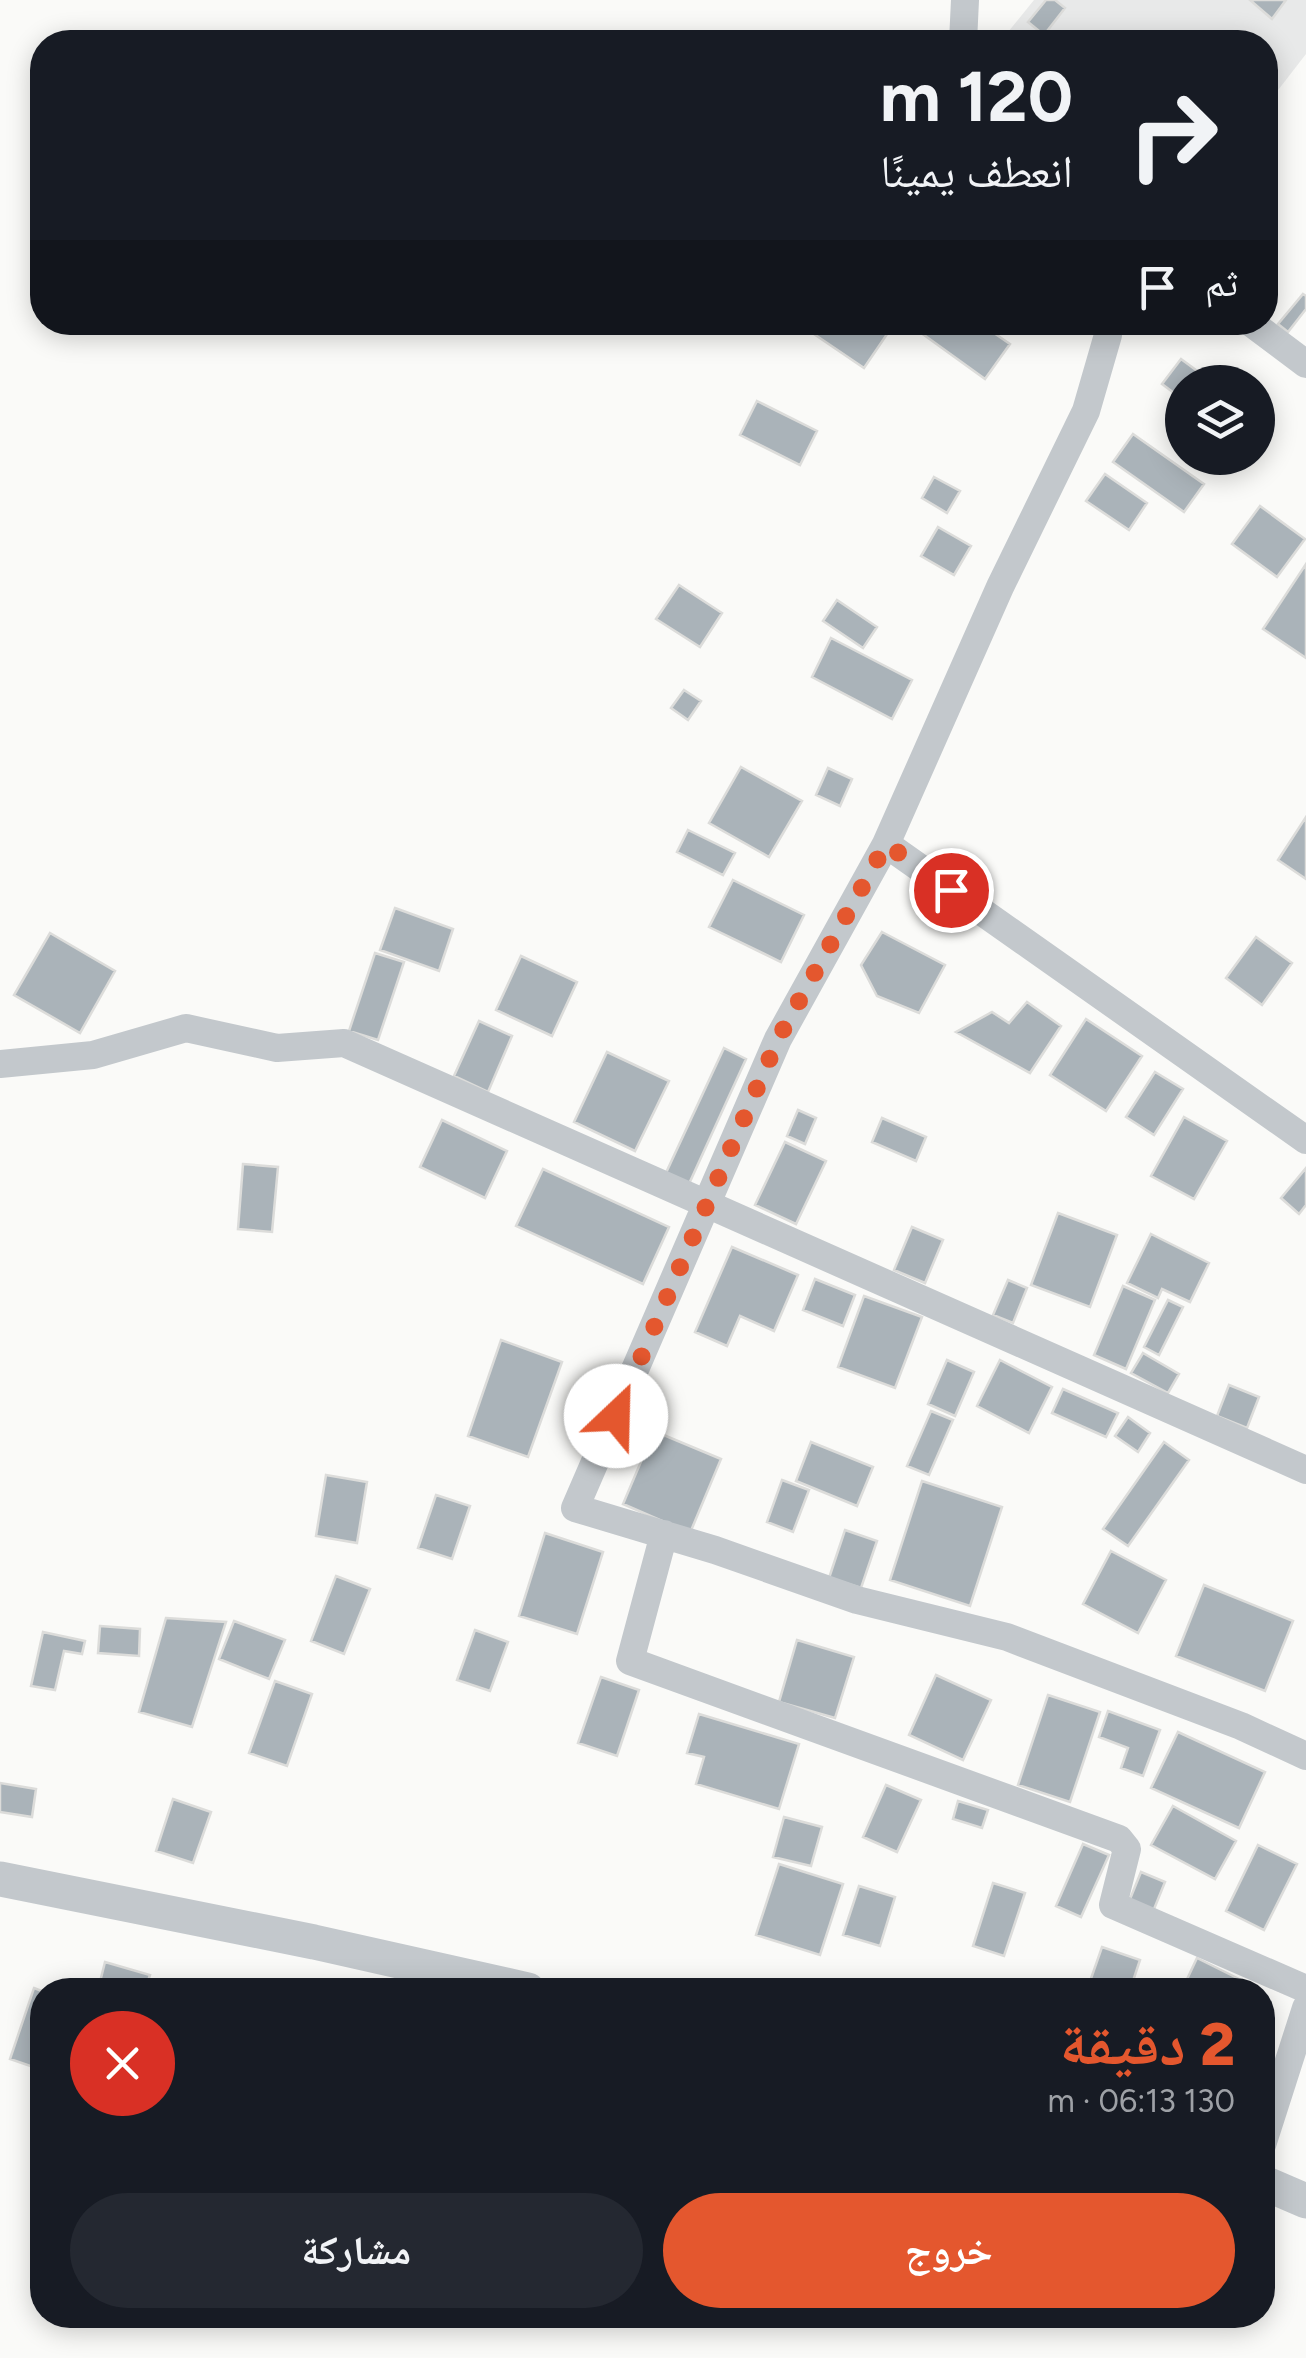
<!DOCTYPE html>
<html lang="ar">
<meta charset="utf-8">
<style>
body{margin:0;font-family:Figtree,"Noto Naskh Arabic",sans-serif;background:#242831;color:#f1f3f6;direction:rtl;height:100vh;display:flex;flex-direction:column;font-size:38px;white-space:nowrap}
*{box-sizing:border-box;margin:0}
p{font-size:32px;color:#9ea1a6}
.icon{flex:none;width:55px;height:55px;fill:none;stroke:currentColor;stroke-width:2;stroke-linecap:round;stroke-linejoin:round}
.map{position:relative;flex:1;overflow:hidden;direction:ltr}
.panel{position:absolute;left:30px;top:1978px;width:1245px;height:350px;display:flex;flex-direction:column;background:#171b24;border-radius:40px;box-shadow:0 5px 25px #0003;direction:rtl}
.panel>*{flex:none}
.guide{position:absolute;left:30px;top:30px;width:1248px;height:305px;border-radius:40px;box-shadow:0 5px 25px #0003;direction:rtl;background:#171b24;color:#f1f3f6;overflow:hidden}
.fabs{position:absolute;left:1165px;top:365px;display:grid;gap:20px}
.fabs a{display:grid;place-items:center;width:110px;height:110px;border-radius:50%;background:#171b24;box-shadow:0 5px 25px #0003;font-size:50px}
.pin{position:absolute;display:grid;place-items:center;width:85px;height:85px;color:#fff;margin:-42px;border:5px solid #fff;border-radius:50%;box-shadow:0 2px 10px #0007}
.me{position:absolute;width:110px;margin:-55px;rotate:24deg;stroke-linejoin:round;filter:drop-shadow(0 0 8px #0008)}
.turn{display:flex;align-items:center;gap:35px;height:210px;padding:0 40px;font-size:45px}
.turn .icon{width:130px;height:130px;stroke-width:2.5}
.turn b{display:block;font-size:70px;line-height:85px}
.then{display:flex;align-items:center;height:95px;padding:0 40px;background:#0003;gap:20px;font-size:38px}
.round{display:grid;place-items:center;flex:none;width:105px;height:105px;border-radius:52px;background:#242831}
.head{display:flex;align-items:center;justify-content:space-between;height:170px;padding:0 40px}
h1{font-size:60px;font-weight:800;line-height:75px;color:#e4572e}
.action{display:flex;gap:20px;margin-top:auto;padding:20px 40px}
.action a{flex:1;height:115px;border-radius:60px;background:#e4572e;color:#fff;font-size:40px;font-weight:800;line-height:115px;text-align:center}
.action a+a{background:#242831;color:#f1f3f6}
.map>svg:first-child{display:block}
.built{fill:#e8e9e9}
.building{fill:#aab3b9;stroke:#dcdcda;stroke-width:2.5}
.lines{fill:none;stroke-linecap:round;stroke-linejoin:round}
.minor{stroke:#c3c8cc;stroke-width:28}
.tertiary{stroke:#c3c8cc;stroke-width:35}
.route{stroke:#e4572e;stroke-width:18;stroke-dasharray:0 32.4}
</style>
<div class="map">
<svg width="1306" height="2358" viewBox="0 0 1306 2358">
<rect width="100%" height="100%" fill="#fafaf8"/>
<path class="built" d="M1034 0H1306V54L1265 107V42H1000Z"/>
<path class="building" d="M1046 0H1055L1065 8 1044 35 1028 22Z
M1250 0H1286L1272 19Z
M1303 294 1306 296V309L1288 332 1278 324Z
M809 322H892L894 324 864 368 805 328Z
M906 322H997L991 331 1010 344 985 379Z
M1181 359 1204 376 1199 382H1182V399L1162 384Z
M757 401 817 431 800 465 740 435Z
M1133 434 1204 484 1184 512 1113 462Z
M1105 474 1147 503 1129 530 1086 501Z
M934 477 960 491 947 513 922 498Z
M1260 506 1305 539 1277 577 1232 544Z
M938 527 971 546 954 575 921 556Z
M1306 564V658L1263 629Z
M679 585 722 613 700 647 656 619Z
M837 600 877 627 863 648 823 621Z
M831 638 912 680 892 719 812 677Z
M684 690 701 701 688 720 671 708Z
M741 767 802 801 769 857 709 823Z
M828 768 852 779 840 806 816 795Z
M1306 817V879L1278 860Z
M688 830 735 853 723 875 677 852Z
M733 880 804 915 781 962 709 927Z
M395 908 453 929 439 971 380 950Z
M882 932 945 965 919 1013 877 996 861 965Z
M50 933 115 971 80 1033 14 995Z
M1256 937 1292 963 1262 1005 1226 978Z
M375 953 404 962 378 1040 349 1031Z
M521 956 577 982 552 1036 496 1010Z
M1027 1002 1061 1026 1030 1073 956 1032 992 1012 1009 1023Z
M1086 1019 1142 1056 1106 1111 1050 1075Z
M479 1021 512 1036 488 1092 454 1076Z
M724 1048 746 1059 688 1186 665 1175Z
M607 1052 669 1081 635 1151 574 1122Z
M1155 1072 1183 1089 1154 1135 1126 1117Z
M798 1110 816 1118 805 1144 787 1136Z
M1184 1117 1227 1141 1194 1199 1151 1176Z
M882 1118 926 1137 916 1161 872 1142Z
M442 1120 507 1151 485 1198 420 1167Z
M785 1142 826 1161 796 1224 755 1205Z
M243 1164 278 1167 272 1232 238 1229Z
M1306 1168V1205L1299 1214 1281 1198Z
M543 1169 669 1227 643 1284 516 1226Z
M1058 1213 1117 1235 1090 1307 1031 1285Z
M912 1227 943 1240 925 1283 894 1270Z
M1151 1234 1209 1263 1190 1302 1162 1289 1158 1298 1127 1283Z
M732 1247 798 1275 774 1331 740 1316 727 1346 695 1332Z
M815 1279 855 1295 843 1326 803 1310Z
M1008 1280 1027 1288 1013 1323 993 1315Z
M1123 1286 1155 1300 1126 1369 1094 1355Z
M864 1296 922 1317 895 1388 838 1367Z
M1168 1300 1183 1307 1159 1355 1144 1347Z
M501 1340 562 1362 528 1457 468 1436Z
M1143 1353 1179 1374 1168 1393 1131 1373Z
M947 1360 974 1372 955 1416 928 1404Z
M1000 1360 1052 1387 1029 1433 977 1406Z
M1229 1385 1259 1397 1247 1428 1217 1416Z
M1063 1389 1118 1413 1106 1437 1052 1413Z
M931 1411 953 1420 929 1475 907 1466Z
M1128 1417 1150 1433 1138 1452 1115 1436Z
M654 1431 721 1459 690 1533 623 1504Z
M811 1442 873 1467 857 1506 796 1481Z
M1164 1442 1189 1460 1128 1546 1103 1529Z
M326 1475 367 1482 357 1543 316 1536Z
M782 1480 809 1490 793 1532 767 1522Z
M922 1481 1002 1507 970 1606 890 1580Z
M436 1495 470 1506 452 1559 418 1548Z
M845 1530 877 1541 861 1588 829 1578Z
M545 1533 603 1552 577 1634 519 1616Z
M1111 1551 1166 1580 1138 1633 1083 1604Z
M336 1576 370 1589 344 1654 311 1641Z
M1204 1585 1293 1621 1265 1691 1176 1656Z
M166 1618 226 1622 192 1727 139 1712Z
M234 1621 285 1640 269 1679 219 1659Z
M100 1626 140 1629 139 1656 98 1653Z
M475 1630 508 1642 490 1691 457 1680Z
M43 1632 85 1641 82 1654 64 1651 55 1690 31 1686Z
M797 1640 854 1657 835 1718 779 1702Z
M936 1675 991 1700 963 1760 909 1735Z
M601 1677 639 1690 617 1756 578 1743Z
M275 1681 312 1694 287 1766 249 1753Z
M1048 1695 1100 1712 1070 1802 1018 1785Z
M1108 1711 1160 1730 1143 1776 1121 1768 1128 1748 1099 1737Z
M699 1714 799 1744 779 1809 696 1784 704 1757 687 1753Z
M1178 1732 1265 1772 1239 1828 1151 1788Z
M0 1783 36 1789 32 1817 0 1812Z
M886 1785 921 1800 897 1852 863 1837Z
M173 1799 211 1812 193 1863 156 1851Z
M958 1801 988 1810 982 1828 953 1819Z
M1173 1806 1236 1841 1215 1879 1151 1845Z
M784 1817 822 1827 811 1866 773 1857Z
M1083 1844 1109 1855 1081 1917 1056 1906Z
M1258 1845 1297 1864 1264 1930 1226 1911Z
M779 1864 843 1884 820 1955 756 1935Z
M1141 1872 1165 1882 1152 1914 1128 1904Z
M993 1883 1025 1893 1004 1956 973 1946Z
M859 1886 895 1897 880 1946 843 1935Z
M1102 1947 1140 1960 1130 1990H1087Z
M1197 1958 1259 1989 1258 1990H1182Z
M105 1962 150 1975 145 1990H98Z
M34 1988 42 1991V2070L10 2059Z"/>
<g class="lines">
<path class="minor" d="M963 42 965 0
M1104 322 1108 335 1086 411 1000 587 886 844 778 1039 575 1508 715 1550 857 1600 1007 1637 1241 1726 1306 1756
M1250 322 1306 364
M886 844 1306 1140
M0 1064 93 1055 186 1028 277 1048 344 1043 1306 1470
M664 1534 630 1661 1119 1839 1127 1849 1113 1905 1306 1989
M1262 2145 1306 2008"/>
<path class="tertiary" d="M0 1879 314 1942 528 1990
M1262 2182 1306 2201"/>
</g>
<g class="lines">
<path class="route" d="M616 1416 778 1039 886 844 951 890"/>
</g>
</svg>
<div class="fabs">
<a><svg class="icon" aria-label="layers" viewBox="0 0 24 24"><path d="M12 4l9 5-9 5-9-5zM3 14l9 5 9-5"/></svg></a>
</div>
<div class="pin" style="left:951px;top:890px;background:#d93025"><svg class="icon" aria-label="arrive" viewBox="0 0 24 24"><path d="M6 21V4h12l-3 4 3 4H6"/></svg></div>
<svg class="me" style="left:616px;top:1416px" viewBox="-20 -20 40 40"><circle r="19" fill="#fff"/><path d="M0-13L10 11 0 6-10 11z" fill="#e4572e"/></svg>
<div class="guide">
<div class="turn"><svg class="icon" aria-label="right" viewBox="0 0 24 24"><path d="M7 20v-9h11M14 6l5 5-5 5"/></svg><div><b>120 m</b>انعطف يمينًا</div></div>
<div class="then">ثم<svg class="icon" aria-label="arrive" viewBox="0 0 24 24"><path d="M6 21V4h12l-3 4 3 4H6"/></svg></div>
</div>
<section class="panel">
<div class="head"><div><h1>2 دقيقة</h1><p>130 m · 06:13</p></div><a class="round" style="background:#d93025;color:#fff"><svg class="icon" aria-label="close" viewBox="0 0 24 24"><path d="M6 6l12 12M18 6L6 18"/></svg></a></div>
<div class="action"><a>خروج</a><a>مشاركة</a></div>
</section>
</div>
